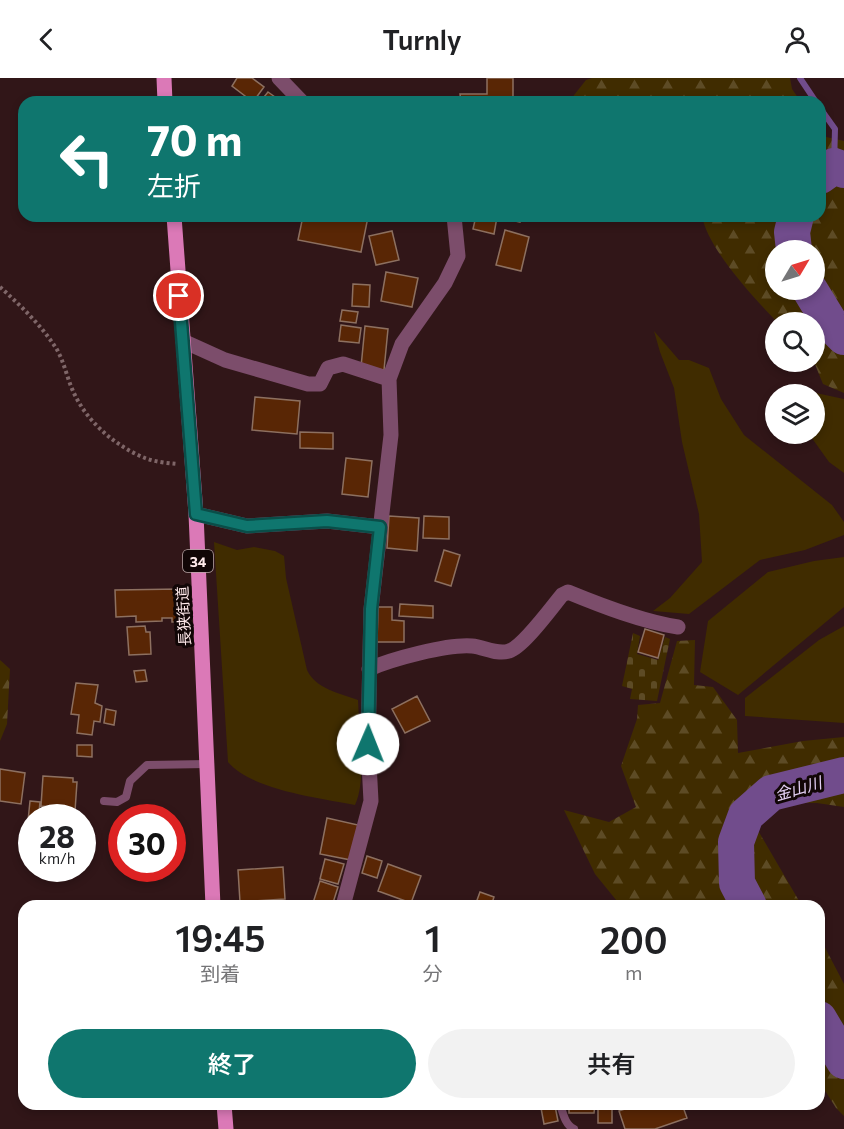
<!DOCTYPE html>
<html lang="ja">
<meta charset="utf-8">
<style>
body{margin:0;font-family:Commissioner,"Noto Sans JP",sans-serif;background:#f2f2f2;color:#202124;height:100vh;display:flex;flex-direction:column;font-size:22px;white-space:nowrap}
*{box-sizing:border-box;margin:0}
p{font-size:20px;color:#757577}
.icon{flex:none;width:33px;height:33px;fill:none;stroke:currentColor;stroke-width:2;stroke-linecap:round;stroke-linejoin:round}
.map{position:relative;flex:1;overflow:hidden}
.drawer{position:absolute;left:18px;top:822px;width:807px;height:210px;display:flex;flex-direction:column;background:#fff;border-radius:18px;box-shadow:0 3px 9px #0003}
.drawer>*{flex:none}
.hud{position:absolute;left:18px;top:18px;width:808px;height:126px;border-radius:18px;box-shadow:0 3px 9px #0003;background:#0f766e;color:#fff;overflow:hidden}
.needle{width:39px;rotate:52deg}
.fabs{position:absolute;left:765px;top:162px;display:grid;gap:12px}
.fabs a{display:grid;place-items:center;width:60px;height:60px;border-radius:50%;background:#fff;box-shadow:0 3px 9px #0003;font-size:30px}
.speed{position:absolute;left:18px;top:726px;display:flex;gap:12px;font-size:30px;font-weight:700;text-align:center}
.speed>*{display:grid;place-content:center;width:78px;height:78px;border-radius:50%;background:#fff;box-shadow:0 3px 9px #0003;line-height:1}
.speed small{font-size:15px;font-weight:400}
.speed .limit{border:9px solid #d22;background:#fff;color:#111}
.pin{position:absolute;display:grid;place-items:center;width:51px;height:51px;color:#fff;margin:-26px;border:3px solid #fff;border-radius:50%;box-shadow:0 2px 6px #0007}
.me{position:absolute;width:66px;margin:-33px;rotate:1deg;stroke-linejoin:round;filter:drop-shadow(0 0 4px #0008)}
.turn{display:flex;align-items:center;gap:21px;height:126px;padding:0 30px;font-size:27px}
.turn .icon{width:78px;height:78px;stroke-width:2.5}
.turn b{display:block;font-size:42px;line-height:51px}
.eta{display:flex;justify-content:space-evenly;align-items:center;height:102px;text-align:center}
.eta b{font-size:36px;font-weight:600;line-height:42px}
.action{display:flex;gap:12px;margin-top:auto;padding:12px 30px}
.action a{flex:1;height:69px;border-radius:36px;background:#0f766e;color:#fff;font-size:24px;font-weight:600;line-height:69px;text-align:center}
.action a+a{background:#f2f2f2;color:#202124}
header{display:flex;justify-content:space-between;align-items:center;height:78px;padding:0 30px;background:#fff;font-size:27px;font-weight:600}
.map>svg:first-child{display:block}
.green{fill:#402c00}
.forest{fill:url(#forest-firs);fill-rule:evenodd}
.cemetery{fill:url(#cemetery-stones)}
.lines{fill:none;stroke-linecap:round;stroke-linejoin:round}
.stream{stroke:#714c8c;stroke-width:6}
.river{stroke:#714c8c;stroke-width:36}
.building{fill:#592605;stroke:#8d7060;stroke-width:1.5}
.path{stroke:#7f6668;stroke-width:4;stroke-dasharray:3 3;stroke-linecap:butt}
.lane{stroke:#7c4d6b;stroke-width:8}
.street{stroke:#7c4d6b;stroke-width:15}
.primary{stroke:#db79b7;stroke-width:15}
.route-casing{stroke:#0a4d48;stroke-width:15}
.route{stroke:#0f766e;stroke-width:10}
.labels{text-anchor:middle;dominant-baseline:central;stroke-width:6;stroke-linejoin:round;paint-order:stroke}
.shield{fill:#110606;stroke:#b8a6a6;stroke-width:1.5}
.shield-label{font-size:14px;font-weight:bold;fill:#ffeaeb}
.street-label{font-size:15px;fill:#ffeaeb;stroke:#110606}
.water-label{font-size:16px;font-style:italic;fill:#e3cff4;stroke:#110606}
</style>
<header><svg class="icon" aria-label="back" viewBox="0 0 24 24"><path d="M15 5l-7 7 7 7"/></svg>Turnly<svg class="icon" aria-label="person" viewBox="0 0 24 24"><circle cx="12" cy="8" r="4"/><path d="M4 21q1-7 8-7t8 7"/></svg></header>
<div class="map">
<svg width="844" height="1051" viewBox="0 0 844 1051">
<defs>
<pattern id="forest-firs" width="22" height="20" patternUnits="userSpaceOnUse" patternTransform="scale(1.5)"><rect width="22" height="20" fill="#402c00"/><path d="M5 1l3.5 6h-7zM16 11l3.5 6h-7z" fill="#5d4b25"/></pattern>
<pattern id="cemetery-stones" width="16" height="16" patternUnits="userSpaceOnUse" patternTransform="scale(1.5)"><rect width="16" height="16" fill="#402c00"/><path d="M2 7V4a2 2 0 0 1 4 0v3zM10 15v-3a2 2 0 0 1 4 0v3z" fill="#5d4b25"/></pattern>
</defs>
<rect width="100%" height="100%" fill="#311618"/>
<path class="green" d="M654 253 679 282H689L709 290 721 321 744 357 832 427 844 444V457L805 472 760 482 689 536 653 533 670 520 702 484 699 436 682 364 674 310 660 274Z
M816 315 844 321V395L829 384 809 356H814Z
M214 464 237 472 254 469 275 473 284 478 286 500 307 592C316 611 339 615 358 622 359 651 367 702 355 727 320 720 251 712 228 684Z
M844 479V529L738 617 700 594 708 543 768 494 814 483Z
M844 548V645L745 638V620L819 562Z"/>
<path class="forest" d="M592 0H790L792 11 801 24H572L571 21 586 2Z
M821 56 822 58 844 63V315L823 306 814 284V244H777C754 220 708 171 702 138H820ZM776 172H814V212H776Z
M695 562 694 607 713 609 737 642 738 675 803 663 844 659V729L817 725H774L756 749 802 828H621L595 796 564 732 609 744 636 729 621 688 637 641 638 627 660 625 677 563Z
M0 582 10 591 7 646 0 663Z
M819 858 844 906V1038L836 1030 819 1003Z"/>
<path class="cemetery" d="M633 555 640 558 637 576 658 582 665 559 670 561 657 623 630 621 632 611 622 608Z"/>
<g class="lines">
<path class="stream" d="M800 0 816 24
M820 30 835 51 834 88"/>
<path class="river" d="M820 98 834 88 844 92
M794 172 792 154 796 138
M810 212 830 245 844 259
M749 828 737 805 736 764 746 737 771 715 844 697
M819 941 844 983"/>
</g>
<path class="building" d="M237 0H252L264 9 253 24 232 8Z
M487 0H513V24H461L460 16H487Z
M268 14 282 24H260Z
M303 138 368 139 361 174 298 162Z
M476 138H521L520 144 497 139 494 156 473 151Z
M505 152 529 159 521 193 496 187Z
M392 153 399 182 376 187 369 158Z
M386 194 418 200 412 229 381 223Z
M353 206 370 207 369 229 352 228Z
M342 232 358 234 356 245 340 243Z
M341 247 361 250 359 265 339 263Z
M365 248 388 251 384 292 361 289Z
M255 319 300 323 297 356 252 352Z
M300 354 333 355V371L300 370Z
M346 380 372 383 368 419 342 416Z
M389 438 419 440 417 473 387 470Z
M424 438 449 439V461L423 460Z
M444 472 460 477 451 508 435 503Z
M180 511 181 544H172V540H162V543L136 544V538L116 539 115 512Z
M400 526 433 528V540L399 538Z
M378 529H392V542L404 543V564H377Z
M145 548 146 554H150L151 576 129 577 127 549Z
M645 551 664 557 658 580 638 574Z
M145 592 147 603 136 604 134 593Z
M76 605 98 607 95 625 102 628 100 644 94 643 92 657 77 655 79 637 71 636Z
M417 618 430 643 405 655 392 631Z
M106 631 116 633 114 647 104 645Z
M77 667H92V679L77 678Z
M0 691 25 695 21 726 0 723Z
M43 698 73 700V704H77L75 733 55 732V729L41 728Z
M30 723 40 724 39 734 53 735 52 740H32V754L27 753Z
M327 740 358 747 351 782 320 776Z
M367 778 382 783 377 800 362 795Z
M325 781 344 786 338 806 320 801Z
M388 786 421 798 411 825 378 813Z
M283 789 285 821 240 824 238 792Z
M320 803 338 809 332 828H312Z
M480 814 494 819 491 828 476 825Z
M569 1026H595L594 1035H569Z
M598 1026H612V1045H598Z
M632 1026H682L687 1040 655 1051H625L619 1033 633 1028Z
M555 1028 558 1043 544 1046 541 1030Z"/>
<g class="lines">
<path class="path" d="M0 209C21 228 41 247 56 270 64 283 67 300 73 313 86 343 115 368 145 380 155 384 167 385 177 386"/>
<path class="lane" d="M104 723 117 724 126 719 130 703 147 687 207 686
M560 1026C563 1035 565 1047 574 1051"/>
<path class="street" d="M279 0 302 24
M183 263 225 282 308 306H320L328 290 343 286 389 301
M196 436 247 448 327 443 380 449
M369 591C392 581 447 566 472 568 484 569 497 577 509 573 523 569 552 529 562 517L568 514C602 528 643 544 678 549
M343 828 371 723 368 666 371 531 391 357 389 301 402 266 445 205 458 178 454 138"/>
<path class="primary" d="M164 0 165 24
M174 138 196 436 213 828
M224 1026 226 1051"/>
</g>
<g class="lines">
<defs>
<path id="route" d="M179 218 196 436 247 448 327 443 380 449 371 531 368 666"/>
</defs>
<use href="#route" class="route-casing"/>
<use href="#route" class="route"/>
</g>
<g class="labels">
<rect class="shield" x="183" y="472" width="30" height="22" rx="4.5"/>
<g class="shield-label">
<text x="198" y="483">34</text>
</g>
<g class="street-label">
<text transform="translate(183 538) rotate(-93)">長狭街道</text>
</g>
<g class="water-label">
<text transform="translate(798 710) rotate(-16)">金山川</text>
</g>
</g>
</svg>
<div class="fabs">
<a><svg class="needle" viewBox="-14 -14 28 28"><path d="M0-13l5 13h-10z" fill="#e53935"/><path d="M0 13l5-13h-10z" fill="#757577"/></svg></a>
<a><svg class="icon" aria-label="search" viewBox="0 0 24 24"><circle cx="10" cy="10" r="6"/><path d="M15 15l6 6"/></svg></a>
<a><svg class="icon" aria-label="layers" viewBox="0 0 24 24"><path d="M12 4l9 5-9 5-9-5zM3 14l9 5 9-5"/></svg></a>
</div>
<div class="speed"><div>28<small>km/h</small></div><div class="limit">30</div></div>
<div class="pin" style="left:179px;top:218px;background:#d93025"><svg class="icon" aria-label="arrive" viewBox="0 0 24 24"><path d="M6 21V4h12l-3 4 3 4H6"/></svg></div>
<svg class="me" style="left:368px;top:666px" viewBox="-20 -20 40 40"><circle r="19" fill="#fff"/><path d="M0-13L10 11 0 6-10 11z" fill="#0f766e"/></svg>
<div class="hud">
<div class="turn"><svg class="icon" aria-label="left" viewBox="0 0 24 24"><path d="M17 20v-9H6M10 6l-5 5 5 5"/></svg><div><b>70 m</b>左折</div></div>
</div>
<section class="drawer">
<div class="eta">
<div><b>19:45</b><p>到着</p></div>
<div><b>1</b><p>分</p></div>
<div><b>200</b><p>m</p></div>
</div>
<div class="action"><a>終了</a><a>共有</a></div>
</section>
</div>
